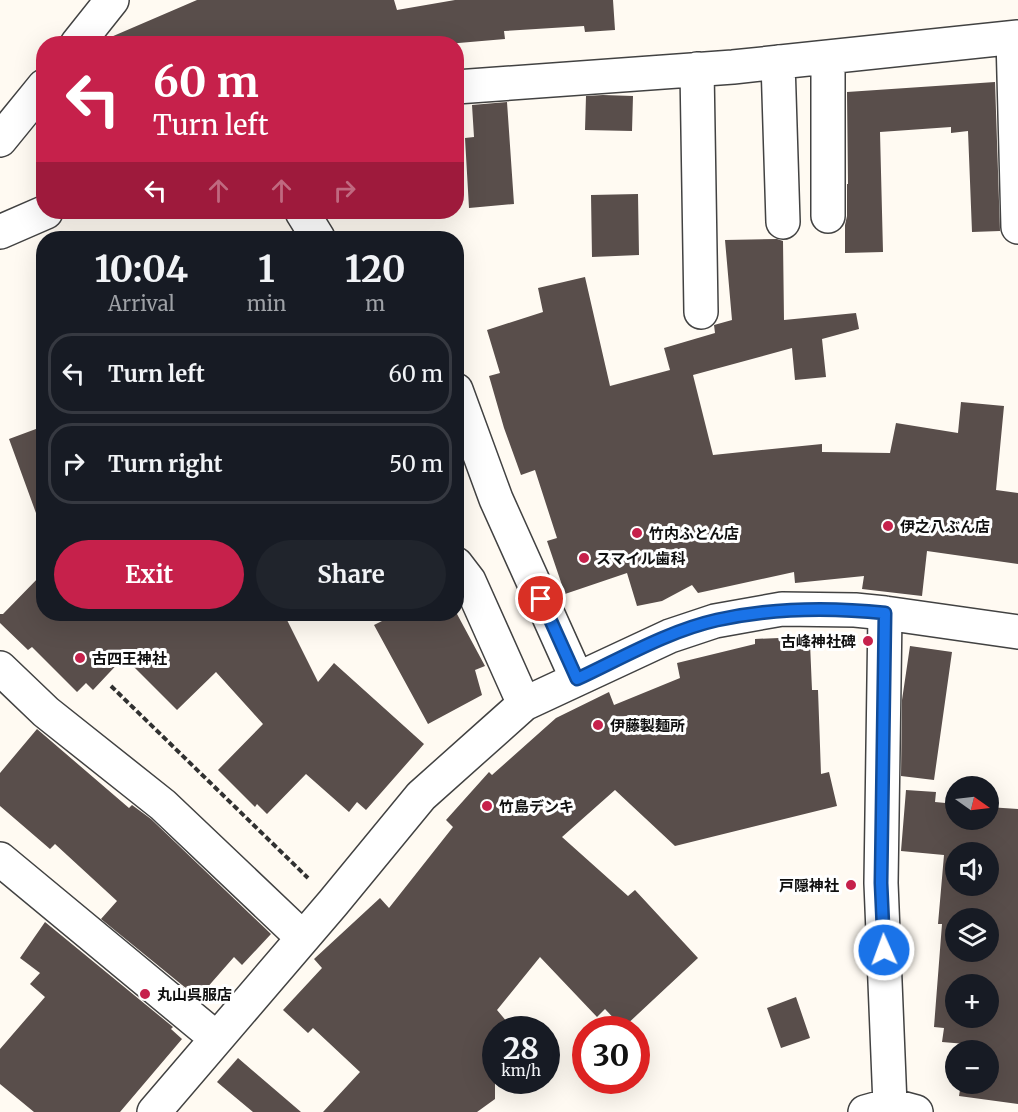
<!DOCTYPE html>
<meta charset="utf-8">
<style>
body{margin:0;font-family:Merriweather,"Noto Sans JP",serif;background:#20242c;color:#f1f3f6;height:100vh;display:flex;flex-direction:column;font-size:22px;white-space:nowrap}
*{box-sizing:border-box;margin:0}
p{font-size:20px;color:#9ea1a6}
.icon{flex:none;width:33px;height:33px;fill:none;stroke:currentColor;stroke-width:2;stroke-linecap:round;stroke-linejoin:round}
.map{position:relative;flex:1;overflow:hidden}
.side{position:absolute;left:36px;top:231px;width:428px;height:390px;display:flex;flex-direction:column;background:#171b24;border-radius:24px;box-shadow:0 6px 24px #0002}
.side>*{flex:none}
.banner{position:absolute;left:36px;top:36px;width:428px;height:183px;border-radius:24px;box-shadow:0 6px 24px #0002;background:#c6214b;color:#fff;overflow:hidden}
.needle{width:39px;rotate:104deg}
.tools{position:absolute;left:945px;top:776px;display:grid;gap:12px}
.tools a{display:grid;place-items:center;width:54px;height:54px;border-radius:50%;background:#171b24;box-shadow:0 6px 24px #0002;font-size:30px}
.speed{position:absolute;left:482px;top:1016px;display:flex;gap:12px;font-size:30px;font-weight:700;text-align:center}
.speed>*{display:grid;place-content:center;width:78px;height:78px;border-radius:50%;background:#171b24;box-shadow:0 6px 24px #0002;line-height:1}
.speed small{font-size:15px;font-weight:400}
.speed .limit{border:9px solid #d22;background:#fff;color:#111}
.pin{position:absolute;display:grid;place-items:center;width:51px;height:51px;color:#fff;margin:-26px;border:3px solid #fff;border-radius:50%;box-shadow:0 2px 6px #0007}
.me{position:absolute;width:66px;margin:-33px;rotate:358deg;stroke-linejoin:round;filter:drop-shadow(0 0 4px #0008)}
.turn{display:flex;align-items:center;gap:21px;height:126px;padding:0 18px;font-size:27px}
.turn .icon{width:78px;height:78px;stroke-width:2.5}
.turn b{display:block;font-size:42px;line-height:51px}
.lanes{display:flex;align-items:center;height:57px;padding:0 18px;background:#0003;justify-content:center;gap:30px;direction:ltr}
.lanes .off{opacity:.35}
.eta{display:flex;justify-content:space-evenly;align-items:center;height:102px;text-align:center}
.eta b{font-size:36px;font-weight:700;line-height:42px}
.cta{display:flex;gap:12px;margin-top:auto;padding:12px 18px}
.cta a{flex:1;height:69px;border-radius:36px;background:#c6214b;color:#fff;font-size:24px;font-weight:700;line-height:69px;text-align:center}
.cta a+a{background:#20242c;color:#f1f3f6}
ul{padding:0;list-style:none}
li{display:flex;align-items:center;gap:18px;height:81px;margin:0 12px 9px;padding:0 6px;border:3px solid #363941;border-radius:24px}
li div{flex:1}
li b{display:block;font-size:22px}
li em{font-style:normal}
.map>svg:first-child{display:block}
.building{fill:#594e4b;fill-rule:evenodd}
.lines{fill:none;stroke-linecap:round;stroke-linejoin:round}
.minor-casing{stroke:#424242;stroke-width:36}
.path{stroke:#313131;stroke-width:4;stroke-dasharray:6 3;stroke-linecap:butt}
.minor{stroke:#fff;stroke-width:33}
.route-casing{stroke:#114b97;stroke-width:15}
.route{stroke:#1a73e8;stroke-width:10}
.poi-dot{fill:#c6214b;stroke:#fff;stroke-width:2}
.labels{text-anchor:middle;dominant-baseline:central;stroke-width:6;stroke-linejoin:round;paint-order:stroke}
.poi-label{font-size:15px;font-weight:bold;fill:#0f0f0f;stroke:#fff;text-anchor:start}
</style>
<div class="map">
<svg width="1018" height="1112" viewBox="0 0 1018 1112">
<rect width="100%" height="100%" fill="#fffaf2"/>
<path class="building" d="M197 0H394L397 10 455 0H613L615 30 585 32 584 26 504 31 505 39 447 44H101L104 40Z
M995 82 1000 231 972 232 968 131 951 133V127L880 132 883 252 845 253V225L847 216V184H848L847 92Z
M603 95 633 96 632 131 585 130 586 96Z
M507 102 514 204 469 208 465 138 474 137 472 105Z
M638 194 639 255 592 257 591 195Z
M777 239 783 241 784 320 856 313 859 329 822 339 826 377 795 380 792 348 693 375 713 455 822 444V452L890 453 896 423 958 433 961 402 1004 406 996 490 1018 493V564L927 551 922 596 862 589 864 576 795 583 794 572 698 593 692 585 662 601 637 606 627 573 565 594 547 541 557 538 535 470 521 475 504 428 489 376 500 373 487 330 543 312 538 288 585 277 610 386 670 370 664 348 715 333 714 325 732 320 725 240Z
M44 426V523L40 524 9 439Z
M43 573 44 614H284L318 682 334 663 424 744 366 810 357 802 349 812 306 774 267 814 257 804 255 807 218 770 263 724 216 672 177 710 124 657 93 690 86 683 77 692 32 647 28 650 0 623V614H3Z
M396 614H457L485 666 475 670 482 695 428 724 374 625Z
M802 637V644L810 643 812 690H818L821 774 829 772 837 806 675 846 615 790 562 837 628 896 635 890 698 958 623 1028 605 1009 597 1017 540 957 497 1010 513 1029H495V1099L477 1112H323L360 1072 313 1028 308 1033 283 1010 322 968 314 959 380 898 389 908 453 827 446 820 489 772 492 775 556 718 609 692 614 705 680 678 677 663 755 644V639Z
M910 646 952 652 934 780 901 776 902 700Z
M37 729 129 808 132 805 151 819 271 934 242 965 234 957 198 998 101 919 117 901 55 844 50 849 0 806V773Z
M906 790 936 792 935 802 956 804V819H988V807L1018 809V1104L959 1096 961 1083H988V1050H965L966 1044 942 1042 944 1028 934 1027 942 924H938L944 855 901 851ZM956 852H988V885H956ZM956 918H988V951H956ZM956 984H988V1017H956Z
M45 922 173 1027 171 1029 182 1039 120 1112H34L0 1084V1049L45 997 30 984 40 973 20 958Z
M796 997 810 1038 781 1048 767 1008Z
M238 1058 301 1112H253L217 1082Z"/>
<g class="lines">
<defs>
<path id="minor" d="M1013 38 1018 227
M77 44 112 0
M828 57V216
M778 62 783 222
M697 69 701 312
M456 87 733 67 1018 37
M0 140 44 86
M302 212 318 238
M0 232 46 212
M456 390 496 499 577 679
M456 564 469 581 524 704
M885 613 881 883 890 1105
M0 668 46 712 163 805 303 938
M0 859 216 1038
M154 1112 333 903 421 796 524 704 670 636 715 621 782 609 855 610 885 613 1018 632
M865 1112 890 1105 916 1112"/>
</defs>
<use href="#minor" class="minor-casing"/>
<path class="path" d="M111 686 308 878"/>
<use href="#minor" class="minor"/>
</g>
<g class="lines">
<defs>
<path id="route" d="M541 599 577 679C622 658 668 631 717 620 772 608 828 607 885 613L881 883 884 950"/>
</defs>
<use href="#route" class="route-casing"/>
<use href="#route" class="route"/>
</g>
<g class="poi-dot">
<circle cx="888" cy="526" r="6"/>
<circle cx="637" cy="533" r="6"/>
<circle cx="584" cy="558" r="6"/>
<circle cx="868" cy="641" r="6"/>
<circle cx="80" cy="658" r="6"/>
<circle cx="598" cy="725" r="6"/>
<circle cx="487" cy="806" r="6"/>
<circle cx="851" cy="885" r="6"/>
<circle cx="145" cy="994" r="6"/>
</g>
<g class="labels">
<g class="poi-label">
<text x="900" y="526">伊之八ぶん店</text>
<text x="649" y="533">竹内ふとん店</text>
<text x="596" y="558">スマイル歯科</text>
<text x="856" y="641" text-anchor="end">古峰神社碑</text>
<text x="92" y="658">古四王神社</text>
<text x="610" y="725">伊藤製麺所</text>
<text x="499" y="806">竹島デンキ</text>
<text x="839" y="885" text-anchor="end">戸隠神社</text>
<text x="157" y="994">丸山呉服店</text>
</g>
</g>
</svg>
<div class="tools">
<a><svg class="needle" viewBox="-14 -14 28 28"><path d="M0-13l5 13h-10z" fill="#e53935"/><path d="M0 13l5-13h-10z" fill="#9ea1a6"/></svg></a>
<a><svg class="icon" aria-label="sound" viewBox="0 0 24 24"><path d="M4 9h4l5-4v14l-5-4H4zM17 9q2 3 0 6"/></svg></a>
<a><svg class="icon" aria-label="layers" viewBox="0 0 24 24"><path d="M12 4l9 5-9 5-9-5zM3 14l9 5 9-5"/></svg></a>
<a>+</a>
<a>−</a>
</div>
<div class="speed"><div>28<small>km/h</small></div><div class="limit">30</div></div>
<div class="pin" style="left:541px;top:599px;background:#d93025"><svg class="icon" aria-label="arrive" viewBox="0 0 24 24"><path d="M6 21V4h12l-3 4 3 4H6"/></svg></div>
<svg class="me" style="left:884px;top:950px" viewBox="-20 -20 40 40"><circle r="17" fill="#1a73e8" stroke="#fff" stroke-width="3"/><path d="M0-11L8 9 0 5-8 9z" fill="#fff"/></svg>
<div class="banner">
<div class="turn"><svg class="icon" aria-label="left" viewBox="0 0 24 24"><path d="M17 20v-9H6M10 6l-5 5 5 5"/></svg><div><b>60 m</b>Turn left</div></div>
<div class="lanes"><svg class="icon" aria-label="left" viewBox="0 0 24 24"><path d="M17 20v-9H6M10 6l-5 5 5 5"/></svg><svg class="icon off" aria-label="ahead" viewBox="0 0 24 24"><path d="M12 20V5M6 11l6-6 6 6"/></svg><svg class="icon off" aria-label="ahead" viewBox="0 0 24 24"><path d="M12 20V5M6 11l6-6 6 6"/></svg><svg class="icon off" aria-label="right" viewBox="0 0 24 24"><path d="M7 20v-9h11M14 6l5 5-5 5"/></svg></div>
</div>
<section class="side">
<div class="eta">
<div><b>10:04</b><p>Arrival</p></div>
<div><b>1</b><p>min</p></div>
<div><b>120</b><p>m</p></div>
</div>
<ul>
<li><svg class="icon" aria-label="left" viewBox="0 0 24 24"><path d="M17 20v-9H6M10 6l-5 5 5 5"/></svg><div><b>Turn left</b></div><em>60 m</em></li>
<li><svg class="icon" aria-label="right" viewBox="0 0 24 24"><path d="M7 20v-9h11M14 6l5 5-5 5"/></svg><div><b>Turn right</b></div><em>50 m</em></li>
</ul>
<div class="cta"><a>Exit</a><a>Share</a></div>
</section>
</div>
